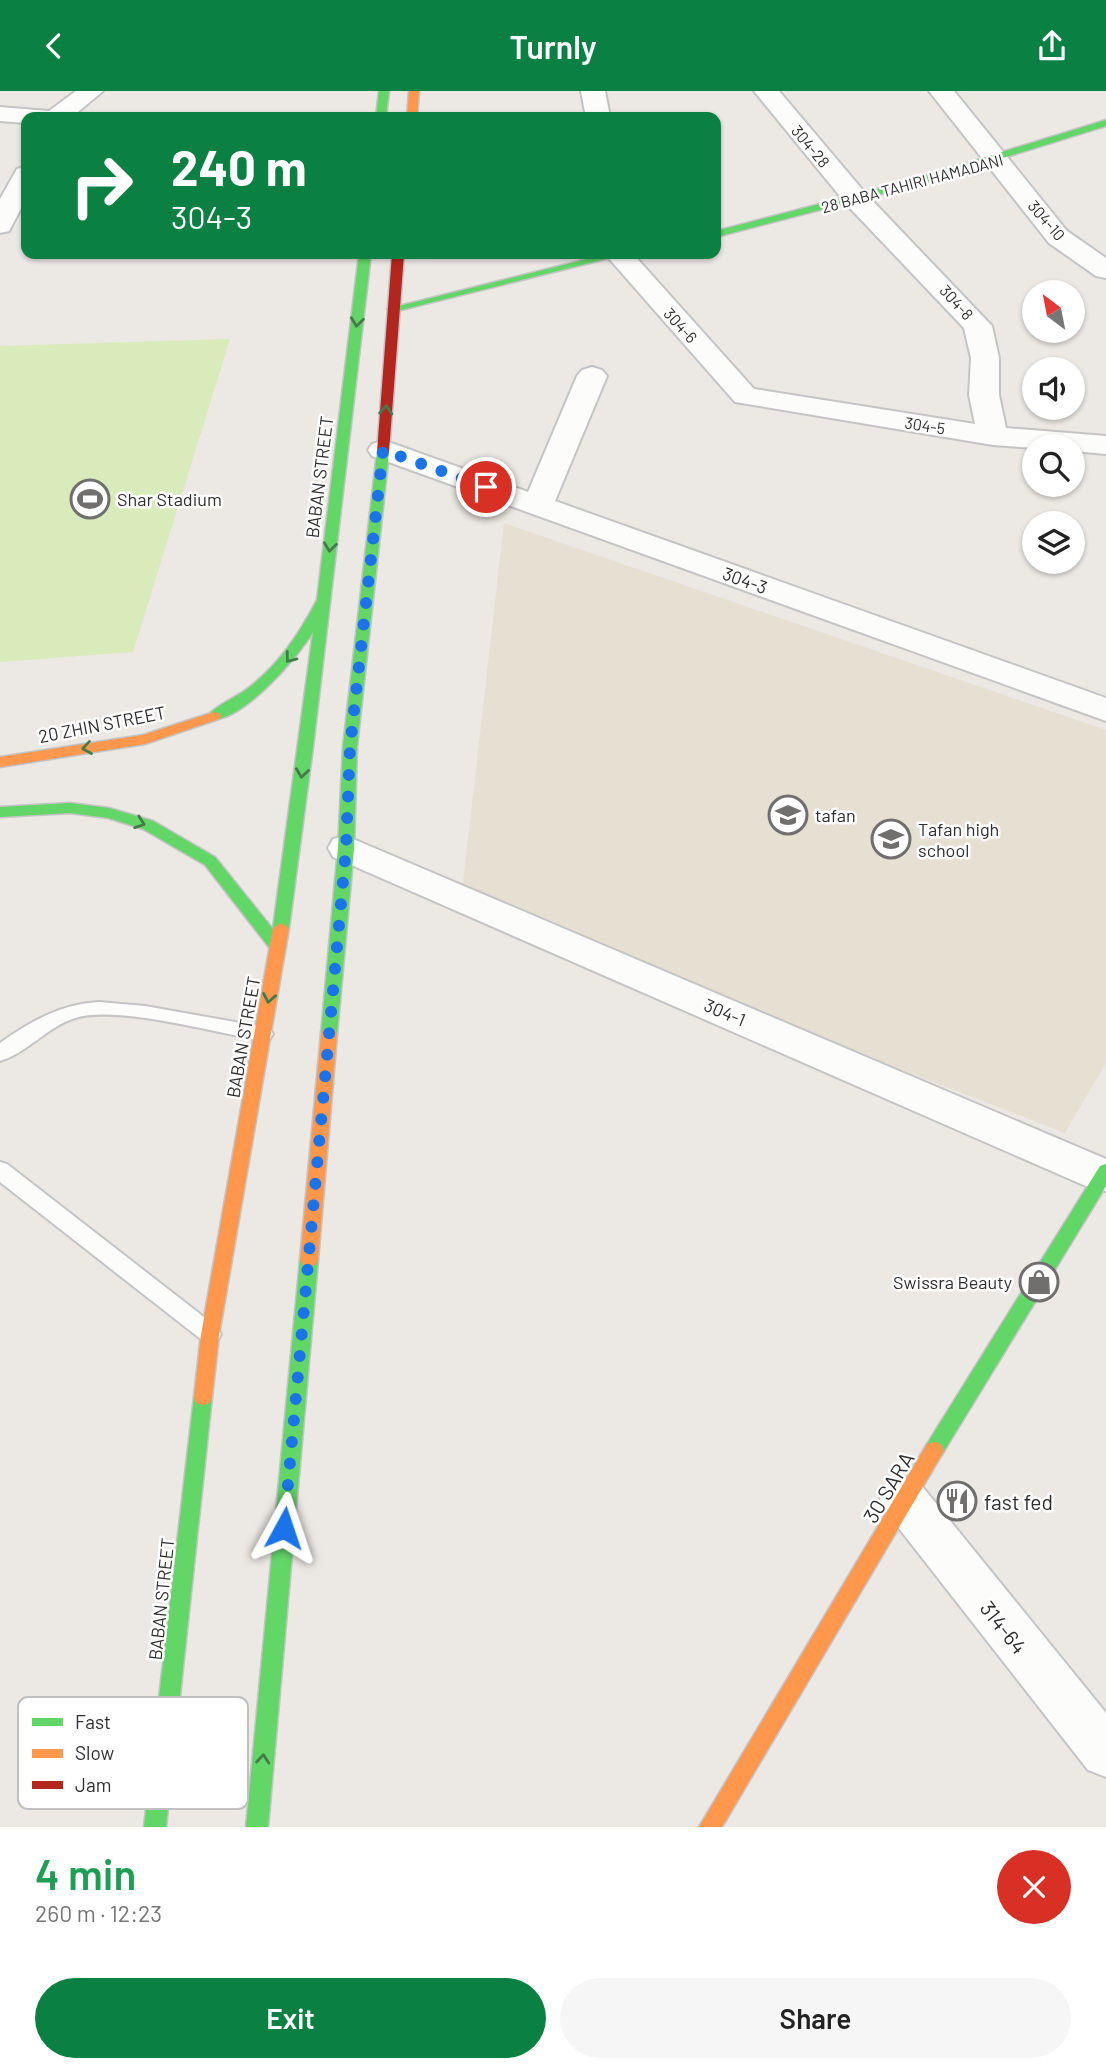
<!DOCTYPE html>
<meta charset="utf-8">
<style>
body{margin:0;font-family:Barlow,sans-serif;background:#f6f6f6;color:#222;height:100vh;display:flex;flex-direction:column;font-size:26px;white-space:nowrap}
*{box-sizing:border-box;margin:0}
p{font-size:23px;color:#767676}
.icon{flex:none;width:38px;height:38px;fill:none;stroke:currentColor;stroke-width:2;stroke-linecap:round;stroke-linejoin:round}
.map{position:relative;height:1736px;overflow:hidden}
.sheet{display:flex;flex-direction:column;background:#fff;flex:1}
.sheet>*{flex:none}
.banner{position:absolute;left:21px;top:21px;width:700px;height:147px;border-radius:14px;box-shadow:0 2px 5px #0004;background:#0b8043;color:#fff;overflow:hidden}
.needle{width:46px;rotate:328deg}
.controls{position:absolute;left:1022px;top:189px;display:grid;gap:14px}
.controls a{display:grid;place-items:center;width:63px;height:63px;border-radius:50%;background:#fff;box-shadow:0 2px 5px #0004;font-size:35px}
.pin{position:absolute;display:grid;place-items:center;width:60px;height:60px;color:#fff;margin:-30px;border:4px solid #fff;border-radius:50%;box-shadow:0 2px 7px #0007}
.me{position:absolute;width:77px;margin:-38px;rotate:5deg;stroke-linejoin:round;filter:drop-shadow(0 0 5px #0008)}
.turn{display:flex;align-items:center;gap:24px;height:147px;padding:0 35px;font-size:32px}
.turn .icon{width:91px;height:91px;stroke-width:2.5}
.turn b{display:block;font-size:49px;line-height:60px}
.round{display:grid;place-items:center;flex:none;width:74px;height:74px;border-radius:37px;background:#f6f6f6}
.summary{display:flex;align-items:center;justify-content:space-between;height:119px;padding:0 35px}
h1{font-size:42px;font-weight:600;line-height:52px;color:#1e9e55}
.button{display:flex;gap:14px;margin-top:auto;padding:14px 35px}
.button a{flex:1;height:80px;border-radius:42px;background:#0b8043;color:#fff;font-size:28px;font-weight:600;line-height:80px;text-align:center}
.button a+a{background:#f6f6f6;color:#222}
header{display:flex;justify-content:space-between;align-items:center;height:91px;padding:0 35px;background:#0b8043;color:#fff;font-size:32px;font-weight:600}
.map>svg:first-child{display:block}
.education{fill:#e6e0d3}
.pitch{fill:#d9eabb}
.lines{fill:none;stroke-linecap:round;stroke-linejoin:round}
.lane-casing{stroke:#c5c4c5;stroke-width:4}
.street-casing{stroke:#c5c4c5;stroke-width:4}
.fast-casing{stroke:#c5c4c5;stroke-width:3}
.slow-casing{stroke:#c5c4c5;stroke-width:3}
.jam-casing{stroke:#c5c4c5;stroke-width:3}
.lane{fill:#fcfcfb;fill-rule:evenodd}
.street{fill:#fcfcfb;fill-rule:evenodd}
.fast{fill:#63d668;fill-rule:evenodd}
.slow{fill:#ff974d;fill-rule:evenodd}
.jam{fill:#b3261e;fill-rule:evenodd}
.oneway{stroke:#467a48}
.route{stroke:#1a73e8;stroke-width:12;stroke-dasharray:0 21.6}
.labels{text-anchor:middle;dominant-baseline:central;stroke-width:5;stroke-linejoin:round;paint-order:stroke}
.far-street-label{font-size:16px;fill:#2e2e2e;stroke:#fff}
.street-label{font-size:18px;fill:#2e2e2e;stroke:#fff}
.poi-label{font-size:18px;fill:#2e2e2e;stroke:#fff;text-anchor:start}
.near-street-label{font-size:21px;fill:#2e2e2e;stroke:#fff}
.near-poi-label{font-size:21px;fill:#2e2e2e;stroke:#fff;text-anchor:start}
.key{fill:#fff;stroke:#c0c0c0;stroke-width:2}
.key-label{font-size:19px;fill:#2e2e2e}
</style>
<header><svg class="icon" aria-label="back" viewBox="0 0 24 24"><path d="M15 5l-7 7 7 7"/></svg>Turnly<svg class="icon" aria-label="share" viewBox="0 0 24 24"><path d="M12 15V3M7 8l5-5 5 5M5 13v7h14v-7"/></svg></header>
<div class="map">
<svg width="1106" height="1736" viewBox="0 0 1106 1736">
<rect width="100%" height="100%" fill="#ece8e4"/>
<path class="education" d="M504 432 1106 639V972L1065 1042 461 809Z"/>
<path class="pitch" d="M230 248 133 561 0 571V255Z"/>
<g class="lines">
<defs>
<path id="lane" d="M99 911 145 915 263 936 270 938 273 943 270 948 263 950C217 942 118 914 75 927 47 936 27 962 0 970V952C31 930 61 913 99 911Z
M0 1071 7 1073 218 1237 221 1243 218 1249 210 1252 202 1249 0 1091Z"/>
<path id="street" d="M76 0H103L72 26H26V32L0 30V16L49 20Z
M581 0H605L610 26H586Z
M754 0H779L866 103 992 235 999 267V304L1006 337 1106 345V363L1073 360V355L1034 357 993 354 735 311 605 163H633L754 298 975 333 969 304 971 267 964 237 848 115Z
M929 0H954L1067 140 1106 167V187L1096 185 1049 152Z
M26 75V108L9 140 0 142V108L17 78Z
M592 276 602 279 607 285 555 410 1106 607V630L372 365 368 359 372 353 383 350 394 353 528 401 577 285 582 279Z
M346 745 1106 1068V1100L1088 1096 333 766 328 757 333 748Z
M904 1387 921 1394 1106 1622V1686L1088 1679 887 1422 880 1408 887 1394Z"/>
<path id="fast" d="M379 0H389L386 26H376Z
M1106 29V35L916 94 716 146V140L908 90Z
M359 163H371L313 656 289 837 281 842 273 837 313 541C299 565 239 635 209 628L207 625C217 614 235 607 247 598 279 574 299 543 317 509Z
M607 163H626L393 221 387 218Z
M383 357 389 361 357 656 354 757 337 943 335 947H323L321 943 338 757 343 656 377 361Z
M70 712 109 717 153 730 215 766 284 852 286 856 284 860H272L205 774 143 738 108 727 70 722 0 726V716Z
M1106 1073V1095L941 1365 934 1367 927 1365 924 1359 927 1353 1100 1075Z
M309 1162 315 1164 318 1169 268 1736H246L300 1169 303 1164Z
M203 1298 210 1300 212 1306 166 1736H144L194 1306 196 1300Z"/>
<path id="slow" d="M409 0H419L417 26H407Z
M214 621 219 622 221 625 219 628 145 653 0 676V666L143 644Z
M281 832 289 837 219 1244 212 1306 210 1312 203 1314 196 1312 194 1306 201 1244 273 837Z
M329 937 335 939 337 943 318 1169 315 1174 309 1176 303 1174 300 1169 321 943 323 939Z
M934 1351 941 1353 944 1359 941 1365 722 1736H699L927 1353Z"/>
<path id="jam" d="M392 163H404L389 361 383 365 377 361Z"/>
</defs>
<use href="#lane" class="lane-casing"/>
<use href="#street" class="street-casing"/>
<use href="#fast" class="fast-casing"/>
<use href="#slow" class="slow-casing"/>
<use href="#jam" class="jam-casing"/>
<use href="#lane" class="lane"/>
<use href="#street" class="street"/>
<use href="#fast" class="fast"/>
<use href="#slow" class="slow"/>
<use href="#jam" class="jam"/>
</g>
<defs><path id="oneway-chevron" d="M-2-3.5L2.5 0L-2 3.5" fill="none" stroke-width="1.6" stroke-linecap="round" stroke-linejoin="round" transform="scale(1.75)"/></defs>
<g class="oneway">
<use href="#oneway-chevron" transform="translate(357 231) rotate(97)"/>
<use href="#oneway-chevron" transform="translate(386 319) rotate(-86)"/>
<use href="#oneway-chevron" transform="translate(330 456) rotate(97)"/>
<use href="#oneway-chevron" transform="translate(290 567) rotate(127)"/>
<use href="#oneway-chevron" transform="translate(87 657) rotate(171)"/>
<use href="#oneway-chevron" transform="translate(302 682) rotate(98)"/>
<use href="#oneway-chevron" transform="translate(140 732) rotate(20)"/>
<use href="#oneway-chevron" transform="translate(269 907) rotate(100)"/>
<use href="#oneway-chevron" transform="translate(263 1668) rotate(-85)"/>
</g>
<g class="lines">
<path class="route" d="M284 1437 346 757 350 656 383 359 486 396"/>
</g>
<defs>
<symbol id="stadium-ring" viewBox="-11 -11 22 22"><circle r="9.5" fill="#fff" stroke="#706f6e" stroke-width="1.5"/><path d="M0-5a6.5 5 0 1 0 0 10a6.5 5 0 1 0 0-10ZM-3.5-1.8h7v3.6h-7Z" fill="#706f6e"/></symbol>
<symbol id="school-ring" viewBox="-11 -11 22 22"><circle r="9.5" fill="#fff" stroke="#706f6e" stroke-width="1.5"/><path d="M0-5L7-2L0 1L-7-2ZM-4 1L0 2.5L4 1V4Q0 6-4 4Z" fill="#706f6e"/></symbol>
<symbol id="shop-ring" viewBox="-11 -11 22 22"><circle r="9.5" fill="#fff" stroke="#706f6e" stroke-width="1.5"/><path d="M-5-2.5h2.3a2.7 3.5 0 0 1 5.4 0H5L5.5 6h-11ZM-1.5-2.5h3a1.5 2.3 0 0 0-3 0Z" fill="#706f6e"/></symbol>
<symbol id="restaurant-ring" viewBox="-11 -11 22 22"><circle r="9.5" fill="#fff" stroke="#706f6e" stroke-width="1.5"/><path d="M-5-6h1v4h1v-4h1v4h1v-4h1v5L-1.5 .5V6h-2V.5L-5-1ZM5-6V6H3V1.5H1.5Q1.5-4 5-6Z" fill="#706f6e"/></symbol>
</defs>
<g fill-rule="evenodd">
<use href="#stadium-ring" x="68" y="386" width="44" height="44"/>
<use href="#school-ring" x="766" y="702" width="44" height="44"/>
<use href="#school-ring" x="869" y="726" width="44" height="44"/>
<use href="#shop-ring" x="1017" y="1169" width="44" height="44"/>
<use href="#restaurant-ring" x="935" y="1388" width="44" height="44"/>
</g>
<g class="labels">
<g class="far-street-label">
<text transform="translate(811 55) rotate(50)">304-28</text>
<text transform="translate(912 92) rotate(-15)">28 BABA TAHIRI HAMADANI</text>
<text transform="translate(1047 129) rotate(49)">304-10</text>
<text transform="translate(957 211) rotate(48)">304-8</text>
<text transform="translate(681 234) rotate(48)">304-6</text>
<text transform="translate(925 334) rotate(9)">304-5</text>
</g>
<g class="street-label">
<text transform="translate(319 386) rotate(-83)">BABAN STREET</text>
<text transform="translate(745 489) rotate(20)">304-3</text>
<text transform="translate(102 633) rotate(-11)">20 ZHIN STREET</text>
<text transform="translate(725 921) rotate(23)">304-1</text>
<text transform="translate(243 946) rotate(-80)">BABAN STREET</text>
<text transform="translate(161 1508) rotate(-84)">BABAN STREET</text>
</g>
<g class="poi-label">
<text x="117" y="408">Shar Stadium</text>
<text x="815" y="724">tafan</text>
<text x="918" y="738">Tafan high<tspan x="918" dy="21">school</tspan></text>
<text x="1012" y="1191" text-anchor="end">Swissra Beauty</text>
</g>
<g class="near-street-label">
<text transform="translate(888 1396) rotate(-59)">30 SARA</text>
<text transform="translate(1004 1536) rotate(52)">314-64</text>
</g>
<g class="near-poi-label">
<text x="984" y="1410">fast fed</text>
</g>
</g>
<rect x="18" y="1606" width="230" height="112" rx="10" class="key"/>
<rect x="32" y="1627" width="31" height="8" fill="#63d668"/>
<rect x="32" y="1658" width="31" height="9" fill="#ff974d"/>
<rect x="32" y="1690" width="31" height="8" fill="#b3261e"/>
<g class="key-label">
<text x="75" y="1638">Fast</text>
<text x="75" y="1669">Slow</text>
<text x="75" y="1701">Jam</text>
</g>
</svg>
<div class="controls">
<a><svg class="needle" viewBox="-14 -14 28 28"><path d="M0-13l5 13h-10z" fill="#e53935"/><path d="M0 13l5-13h-10z" fill="#767676"/></svg></a>
<a><svg class="icon" aria-label="sound" viewBox="0 0 24 24"><path d="M4 9h4l5-4v14l-5-4H4zM17 9q2 3 0 6"/></svg></a>
<a><svg class="icon" aria-label="search" viewBox="0 0 24 24"><circle cx="10" cy="10" r="6"/><path d="M15 15l6 6"/></svg></a>
<a><svg class="icon" aria-label="layers" viewBox="0 0 24 24"><path d="M12 4l9 5-9 5-9-5zM3 14l9 5 9-5"/></svg></a>
</div>
<div class="pin" style="left:486px;top:396px;background:#d93025"><svg class="icon" aria-label="arrive" viewBox="0 0 24 24"><path d="M6 21V4h12l-3 4 3 4H6"/></svg></div>
<svg class="me" style="left:284px;top:1437px" viewBox="-20 -20 40 40"><path d="M0-17L14 15 0 8-14 15z" fill="#1a73e8" stroke="#fff" stroke-width="4"/></svg>
<div class="banner">
<div class="turn"><svg class="icon" aria-label="right" viewBox="0 0 24 24"><path d="M7 20v-9h11M14 6l5 5-5 5"/></svg><div><b>240 m</b>304-3</div></div>
</div>
</div>
<section class="sheet">
<div class="summary"><div><h1>4 min</h1><p>260 m · 12:23</p></div><a class="round" style="background:#d93025;color:#fff"><svg class="icon" aria-label="close" viewBox="0 0 24 24"><path d="M6 6l12 12M18 6L6 18"/></svg></a></div>
<div class="button"><a>Exit</a><a>Share</a></div>
</section>
